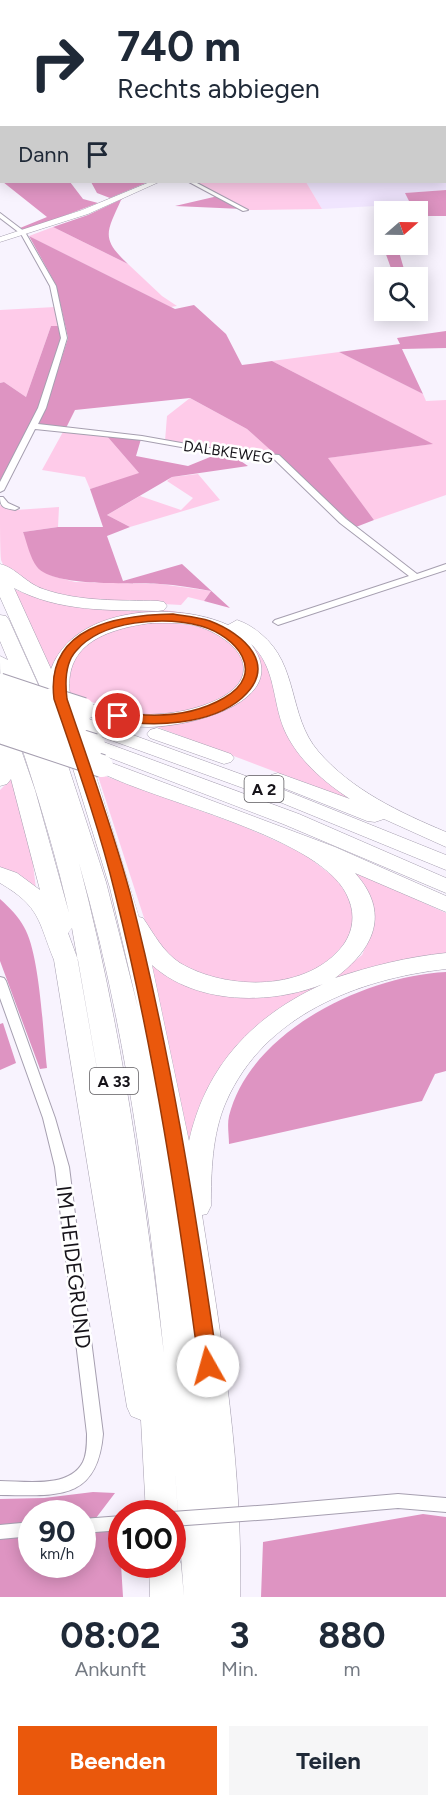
<!DOCTYPE html>
<html lang="de">
<style>
body{margin:0;font-family:Figtree,sans-serif;background:#f6f6f7;color:#1f2937;height:100vh;display:flex;flex-direction:column;font-size:22px;white-space:nowrap}
*{box-sizing:border-box;margin:0}
p{font-size:20px;color:#747a83}
.icon{flex:none;width:33px;height:33px;fill:none;stroke:currentColor;stroke-width:2;stroke-linecap:round;stroke-linejoin:round}
.map{position:relative;height:1597px;overflow:hidden}
.side{display:flex;flex-direction:column;background:#fff;flex:1}
.side>*{flex:none}
.hud{position:absolute;left:0px;top:0px;width:447px;height:183px;box-shadow:0 3px 15px #0003;background:#fff;color:#1f2937;overflow:hidden}
.needle{width:39px;rotate:70deg}
.tools{position:absolute;left:374px;top:201px;display:grid;gap:12px}
.tools a{display:grid;place-items:center;width:54px;height:54px;border-radius:0px;background:#fff;box-shadow:0 3px 15px #0003;font-size:30px}
.speed{position:absolute;left:18px;top:1500px;display:flex;gap:12px;font-size:30px;font-weight:700;text-align:center}
.speed>*{display:grid;place-content:center;width:78px;height:78px;border-radius:50%;background:#fff;box-shadow:0 3px 15px #0003;line-height:1}
.speed small{font-size:15px;font-weight:400}
.speed .limit{border:9px solid #d22;background:#fff;color:#111}
.pin{position:absolute;display:grid;place-items:center;width:51px;height:51px;color:#fff;margin:-26px;border:3px solid #fff;border-radius:50%;box-shadow:0 2px 6px #0007}
.me{position:absolute;width:66px;margin:-33px;rotate:353deg;stroke-linejoin:round;filter:drop-shadow(0 0 4px #0008)}
.turn{display:flex;align-items:center;gap:21px;height:126px;padding:0 18px;font-size:27px}
.turn .icon{width:78px;height:78px;stroke-width:2.5}
.turn b{display:block;font-size:42px;line-height:51px}
.then{display:flex;align-items:center;height:57px;padding:0 18px;background:#0003;gap:12px;font-size:22px}
.eta{display:flex;justify-content:space-evenly;align-items:center;height:102px;text-align:center}
.eta b{font-size:36px;font-weight:700;line-height:42px}
.cta{display:flex;gap:12px;margin-top:auto;padding:12px 18px}
.cta a{flex:1;height:69px;border-radius:0px;background:#ea580c;color:#fff;font-size:24px;font-weight:700;line-height:69px;text-align:center}
.cta a+a{background:#f6f6f7;color:#1f2937}
.map>svg:first-child{display:block}
.built{fill:#f0e5fe}
.green{fill:#fecbe9}
.forest{fill:#de94c2}
.lines{fill:none;stroke-linecap:round;stroke-linejoin:round}
.stream{stroke:#b7c9f4;stroke-width:1.5}
.minor-casing{stroke:#a69fb0;stroke-width:2}
.tertiary-casing{stroke:#a69fb0;stroke-width:1}
.secondary-casing{stroke:#a69fb0;stroke-width:1}
.motorway-casing{stroke:#a69fb0;stroke-width:1}
.minor{fill:#fff;fill-rule:evenodd}
.tertiary{fill:#fff;fill-rule:evenodd}
.secondary{fill:#fff;fill-rule:evenodd}
.motorway{fill:#fff;fill-rule:evenodd}
.minor-bridge-casing{stroke:#a69fb0;stroke-width:16;stroke-linecap:butt}
.motorway-bridge-far1-casing{stroke:#a69fb0;stroke-width:19;stroke-linecap:butt}
.motorway-bridge-casing{stroke:#a69fb0;stroke-width:24;stroke-linecap:butt}
.minor-bridge{stroke:#fff;stroke-width:14}
.motorway-bridge-far1{stroke:#fff;stroke-width:17}
.motorway-bridge{stroke:#fff;stroke-width:22}
.route{fill:#ea580c;stroke:#983908;stroke-width:1.5}
.labels{text-anchor:middle;dominant-baseline:central;stroke-width:5;stroke-linejoin:round;paint-order:stroke}
.far-street-label{font-size:15px;fill:#161319;stroke:#fff}
.shield{fill:#fff;stroke:#5c5a5e;stroke-width:1.5}
.shield-label{font-size:16px;font-weight:bold;fill:#161319}
.near-street-label{font-size:21px;fill:#161319;stroke:#fff}
</style>
<div class="map">
<svg width="446" height="1597" viewBox="0 0 446 1597">
<rect width="100%" height="100%" fill="#f8f3fe"/>
<path class="built" d="M446 67V190L406 193 412 204 322 209 306 182H446Z"/>
<path class="green" d="M0 0H206L209 1 2 2 0 10Z
M194 182H306L322 209 247 210Z
M53 227 128 264 162 296 177 306 171 307 29 236Z
M55 307 59 326H51L26 397 4 382 0 383V310Z
M339 352 423 394 426 401 446 400V495L374 520 327 458 432 444 272 361Z
M190 398 247 429 275 454 232 452 165 441 167 416Z
M64 430 106 435 140 474 90 489 85 477 42 470Z
M198 474 220 500 130 527 107 515 140 496 181 510 193 498 167 481 172 477Z
M0 505 16 510 59 507 58 527 23 532 37 567 52 576 75 582 160 584 211 591 204 601 188 597 181 605C141 602 17 605 1 560 0 548 0 519 0 505Z
M12 588C80 621 158 595 227 625L202 619 115 620 53 675Z
M141 622C181 623 235 622 246 670L234 694 199 709 160 715 130 713 67 695 71 658 98 635Z
M252 644 264 661 275 686 280 714 358 803 149 724 209 716 257 671Z
M97 773 245 827 303 853 343 884 353 904 357 920 341 956 315 971 285 982 250 984 214 979 180 966 161 949 145 921Z
M12 778 32 856 36 889 0 867V790Z
M345 867 446 913V955L285 1008 189 1146 145 955 223 995 254 998 297 991 334 977 362 955 372 932 373 910Z"/>
<path class="forest" d="M3 182H70L83 199 98 203 24 231 20 228 47 217Z
M91 182H148L110 198 97 193Z
M446 190V216H417V212L414 211 405 193Z
M218 196 242 209 175 206Z
M124 198 121 200C107 232 100 238 128 264L53 227 88 215Z
M383 215H384V244L397 245 406 276 397 277 394 271H392L380 238Z
M29 236 175 309 194 305 226 334 242 365 272 361 433 444 328 458 374 520 356 527 247 429 190 398 75 410 66 428 37 425 45 410 68 338 56 285Z
M51 326H59L62 338 39 406 0 481V383L4 382 26 397Z
M446 331V348L402 349 423 394 339 352 400 344 397 338Z
M106 435 141 439 136 456 188 466 220 453 232 455 248 466 172 477 107 515 130 527 107 536 123 581 182 564 230 608 204 601 211 591C194 588 177 585 160 584 132 582 55 588 37 567 30 558 27 543 23 532L58 527H103L90 489 139 473Z
M0 899C10 908 18 916 24 927 40 954 43 1034 47 1068L40 1069 0 961Z
M446 972V1071L435 1074 422 1101 229 1144C229 1135 227 1125 229 1116 250 1031 365 976 446 972Z
M3 1023 16 1063 0 1070V1024Z
M93 1492 115 1493 96 1518 83 1519 82 1514H32L31 1523 0 1525V1499L44 1498Z
M423 1514 446 1517V1597H261L263 1542Z
M116 1531 120 1548 123 1597H0V1538L31 1536 32 1564H82L83 1533Z"/>
<g class="lines">
<path class="stream" d="M345 0 347 2"/>
<defs>
<path id="minor" d="M299 0 306 2H300Z
M189 182H195L248 210 243 211Z
M0 213 25 232 56 286 67 338 46 408 38 424 142 436 226 451 279 455 346 519 417 574 446 564V570L278 625 273 622 275 620 409 576 340 523 274 459 226 455 142 440 35 429 4 490 0 492V482L38 408 61 338 50 286 21 234 0 218Z
M0 497H3L8 503 19 508 15 510C5 508 0 508 0 497Z
M0 977 4 978 6 981 55 1118 69 1167 103 1434C97 1503 55 1495 0 1495V1481C25 1481 69 1489 83 1462 87 1454 87 1443 87 1434L55 1167 43 1118 0 998Z
M398 1494 446 1498V1512L398 1508 271 1519 265 1517 263 1512 265 1507 271 1505Z
M122 1516V1530L82 1533V1519Z
M32 1522V1536L0 1539V1525Z"/>
<path id="tertiary" d="M150 182H159L88 214 0 242V237L82 210Z"/>
<path id="secondary" d="M0 30H2V34H0Z"/>
<path id="motorway" d="M0 564C15 567 27 584 43 589 80 602 120 600 158 601L164 602 167 606 164 610 158 611C109 610 59 612 14 588L51 669C74 606 176 601 228 625L237 620C246 623 254 628 261 634 299 665 288 716 318 751 351 790 401 813 446 832V847L384 819 375 822 367 821 271 783 268 779 271 775 278 773 350 799C324 782 297 759 284 729 272 700 276 667 251 644 295 702 188 727 148 727 125 727 99 719 76 713L74 710 76 717 86 718 279 788 446 855V870L265 796 72 726 69 722 59 721 53 705 46 700 0 597ZM151 623C167 623 182 622 197 626 219 632 257 656 239 683 225 703 182 713 160 714 134 717 108 707 83 703L76 705 73 709C56 648 100 630 151 623Z
M0 615 6 616 9 620 49 709 46 713H32L17 680 25 700 22 704H8C0 689 0 673 0 656L8 660 0 641Z
M0 715 8 717 11 721 35 790 69 913C55 851 36 790 16 730L19 726H33L42 747 39 738 42 734H56L59 738 106 882 138 1008 110 888 66 746 69 742 76 740 85 744 94 739 101 741 299 814 446 878V893L283 824 87 749 93 765 102 760 109 762 335 847 446 896V912L355 873C391 913 374 949 335 978 372 966 407 957 446 953V969C358 979 264 1015 226 1102 212 1134 211 1172 211 1206L207 1214 202 1215C222 1341 243 1469 240 1597H184L174 1457 178 1514 173 1524 172 1514H146L141 1420 131 1416 127 1407 54 960C38 921 41 907 0 883V867L17 873 40 890 11 779 7 784 0 786ZM94 769C152 802 327 836 349 900 355 915 353 931 344 944 309 992 227 991 180 963 163 952 154 934 143 918L139 917ZM79 863C125 1023 147 1190 164 1354 144 1190 121 1024 79 863ZM72 928 103 1103 78 960 68 933ZM152 965C196 1005 271 1005 323 984 253 1016 206 1065 189 1141Z
M157 728 231 754 234 758 231 762 224 764 150 738 147 734 150 730Z
M172 1552 177 1553 181 1564 184 1597H150L149 1564H172Z"/>
</defs>
<use href="#minor" class="minor-casing"/>
<use href="#tertiary" class="tertiary-casing"/>
<use href="#secondary" class="secondary-casing"/>
<use href="#motorway" class="motorway-casing"/>
<use href="#minor" class="minor"/>
<use href="#tertiary" class="tertiary"/>
<use href="#secondary" class="secondary"/>
<use href="#motorway" class="motorway"/>
<defs>
<path id="minor-bridge" d="M172 1519 271 1512"/>
<path id="motorway-bridge-far1" d="M0 682 57 701
M0 698 8 701"/>
<path id="motorway-bridge" d="M4 699 79 722
M52 699 83 709
M0 715 94 745
M0 732 102 766"/>
</defs>
<use href="#minor-bridge" class="minor-bridge-casing"/>
<use href="#motorway-bridge-far1" class="motorway-bridge-far1-casing"/>
<use href="#motorway-bridge" class="motorway-bridge-casing"/>
<use href="#minor-bridge" class="minor-bridge"/>
<use href="#motorway-bridge-far1" class="motorway-bridge-far1"/>
<use href="#motorway-bridge" class="motorway-bridge"/>
</g>
<path class="route" d="M173 614C185 616 198 617 210 621 244 634 279 665 242 698 211 725 151 728 113 719L111 716 113 713 118 712C154 718 191 717 224 698 268 673 236 636 201 626 164 616 102 620 76 651 65 663 65 683 67 699 89 763 112 827 130 893 170 1049 195 1207 218 1366L215 1372 208 1374 202 1372 199 1366C178 1207 154 1049 115 893 99 827 76 763 54 699 45 626 118 615 173 614Z"/>
<g class="labels">
<g class="far-street-label">
<text transform="translate(228 452) rotate(8)">DALBKEWEG</text>
</g>
<g class="shield">
<rect x="244.5" y="776" width="39" height="26" rx="4.5"/>
<rect x="90" y="1068" width="48" height="26" rx="4.5"/>
</g>
<g class="shield-label">
<text x="264" y="789">A 2</text>
<text x="114" y="1081">A 33</text>
</g>
<g class="near-street-label">
<text transform="translate(74 1267) rotate(83)">IM HEIDEGRUND</text>
</g>
</g>
</svg>
<div class="tools">
<a><svg class="needle" viewBox="-14 -14 28 28"><path d="M0-13l5 13h-10z" fill="#e53935"/><path d="M0 13l5-13h-10z" fill="#747a83"/></svg></a>
<a><svg class="icon" aria-label="search" viewBox="0 0 24 24"><circle cx="10" cy="10" r="6"/><path d="M15 15l6 6"/></svg></a>
</div>
<div class="speed"><div>90<small>km/h</small></div><div class="limit">100</div></div>
<div class="pin" style="left:118px;top:716px;background:#d93025"><svg class="icon" aria-label="arrive" viewBox="0 0 24 24"><path d="M6 21V4h12l-3 4 3 4H6"/></svg></div>
<svg class="me" style="left:208px;top:1366px" viewBox="-20 -20 40 40"><circle r="19" fill="#fff"/><path d="M0-13L10 11 0 6-10 11z" fill="#ea580c"/></svg>
<div class="hud">
<div class="turn"><svg class="icon" aria-label="right" viewBox="0 0 24 24"><path d="M7 20v-9h11M14 6l5 5-5 5"/></svg><div><b>740 m</b>Rechts abbiegen</div></div>
<div class="then">Dann<svg class="icon" aria-label="arrive" viewBox="0 0 24 24"><path d="M6 21V4h12l-3 4 3 4H6"/></svg></div>
</div>
</div>
<section class="side">
<div class="eta">
<div><b>08:02</b><p>Ankunft</p></div>
<div><b>3</b><p>Min.</p></div>
<div><b>880</b><p>m</p></div>
</div>
<div class="cta"><a>Beenden</a><a>Teilen</a></div>
</section>
